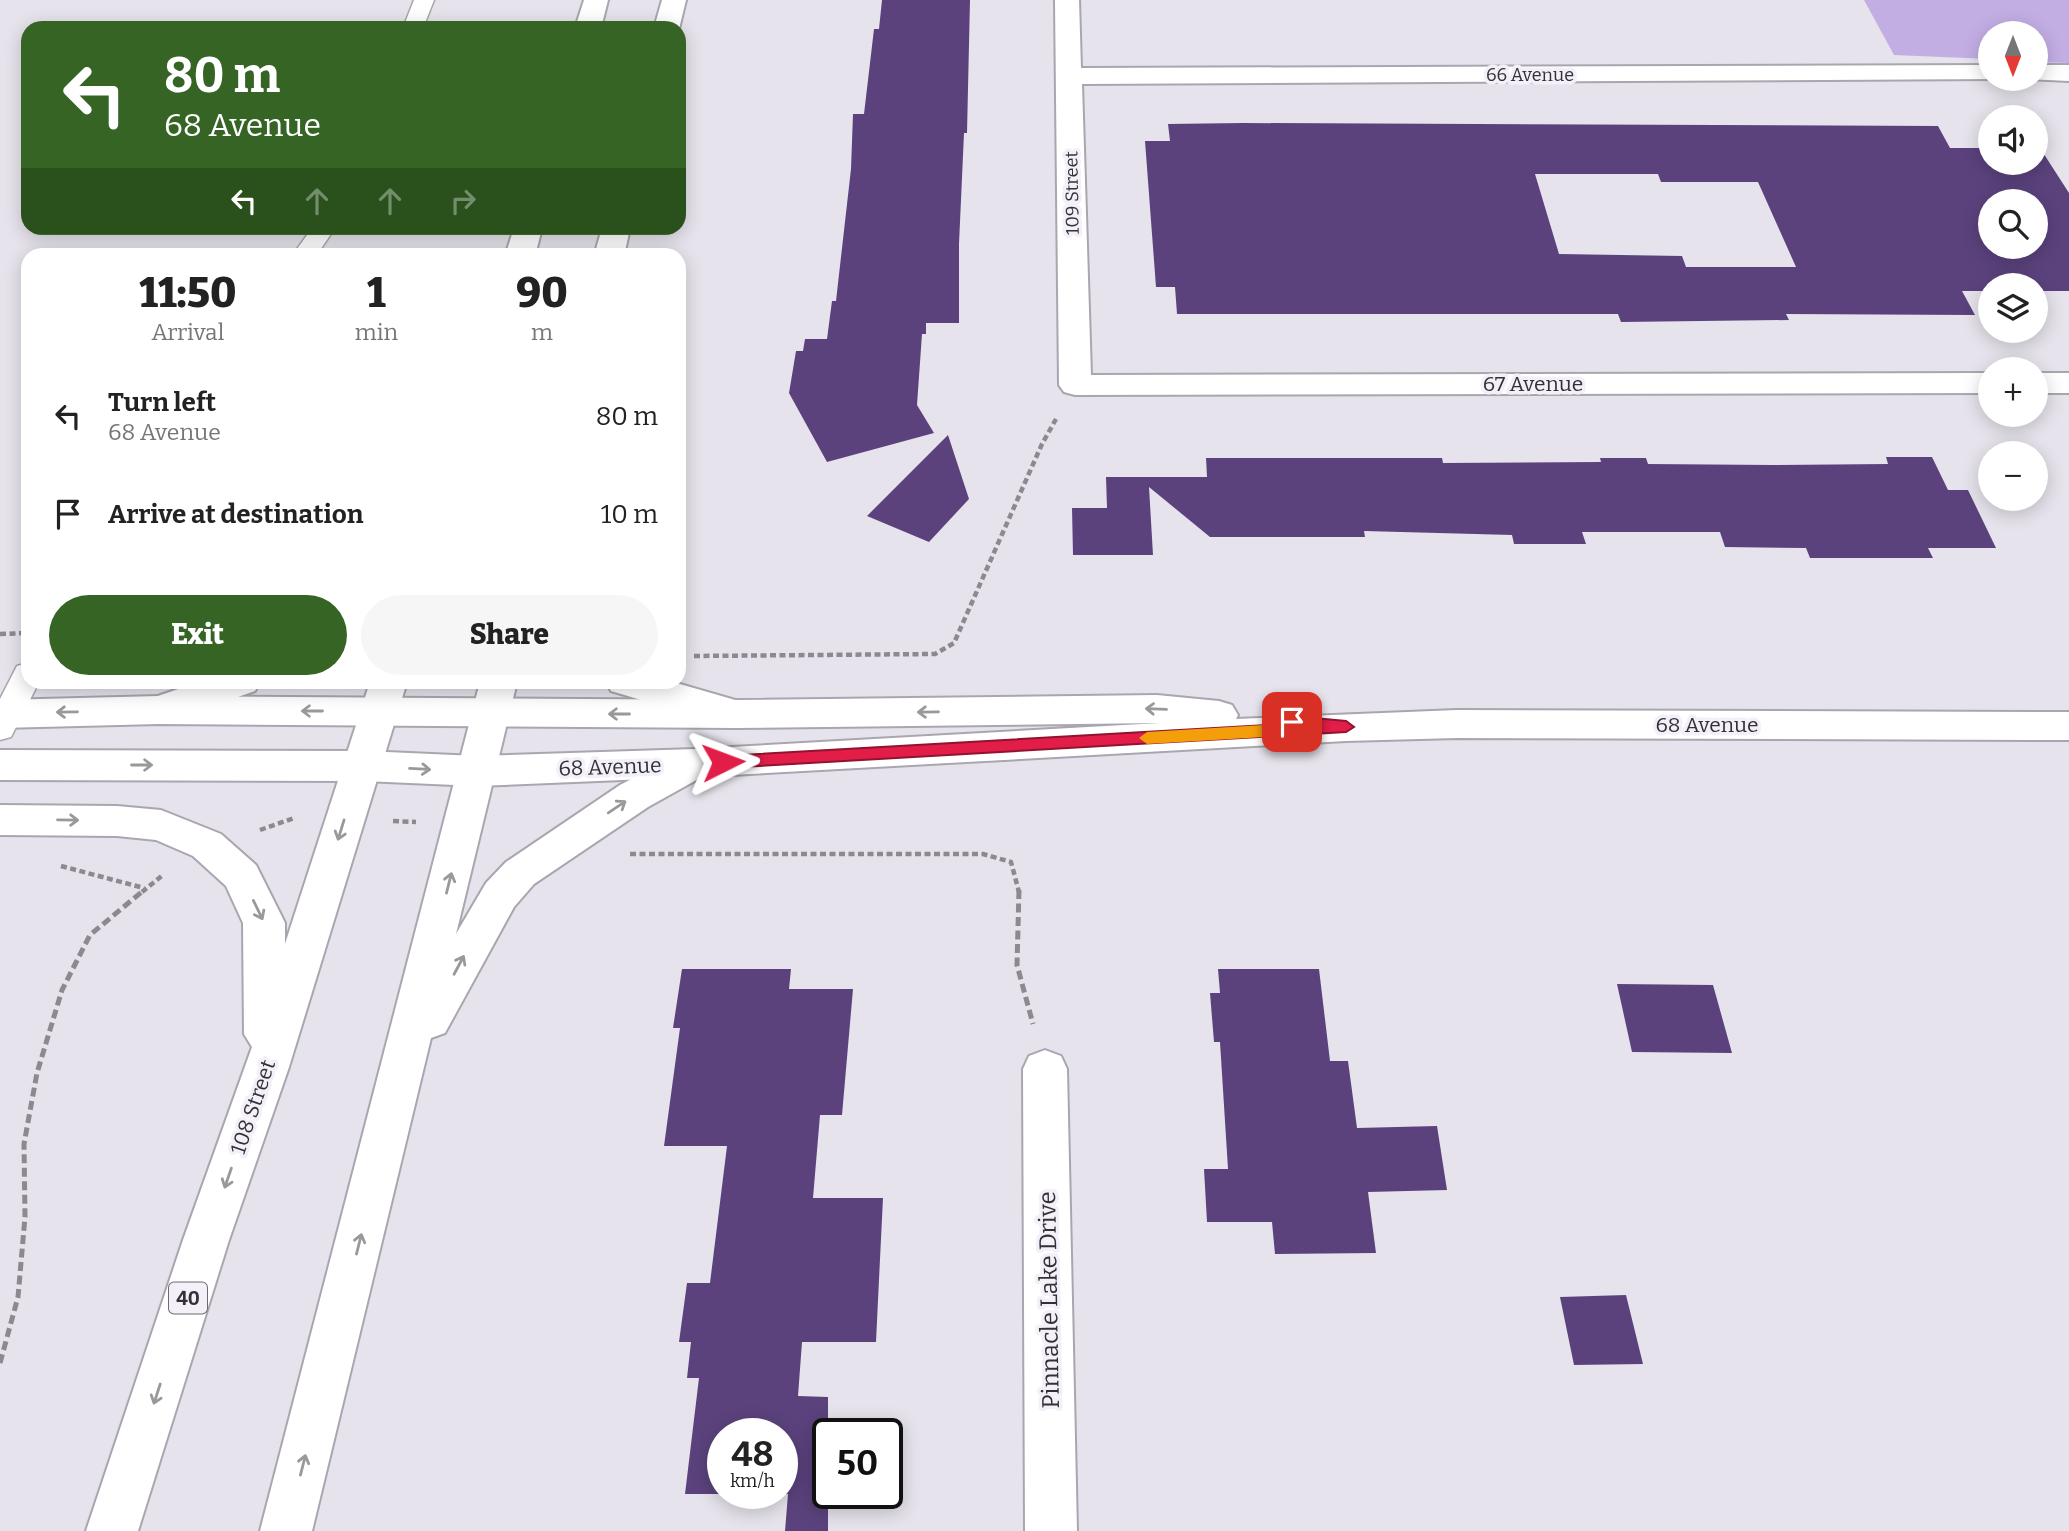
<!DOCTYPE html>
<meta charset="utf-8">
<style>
body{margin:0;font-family:Bitter,serif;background:#f6f6f6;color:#222;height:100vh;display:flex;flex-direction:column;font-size:26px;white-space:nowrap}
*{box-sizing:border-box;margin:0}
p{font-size:23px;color:#767676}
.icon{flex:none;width:38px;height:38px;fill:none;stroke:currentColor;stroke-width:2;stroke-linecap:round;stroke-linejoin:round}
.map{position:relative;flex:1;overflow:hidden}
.side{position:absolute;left:21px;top:248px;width:665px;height:441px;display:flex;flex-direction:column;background:#fff;border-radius:21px;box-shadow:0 4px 18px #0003}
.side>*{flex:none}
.top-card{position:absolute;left:21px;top:21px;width:665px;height:214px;border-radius:21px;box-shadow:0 4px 18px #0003;background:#356424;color:#fff;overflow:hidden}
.needle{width:46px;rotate:180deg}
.tools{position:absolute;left:1978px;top:21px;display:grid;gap:14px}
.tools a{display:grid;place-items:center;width:70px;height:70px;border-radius:50%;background:#fff;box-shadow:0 4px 18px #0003;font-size:35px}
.speed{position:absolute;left:707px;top:1418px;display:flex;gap:14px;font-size:35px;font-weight:700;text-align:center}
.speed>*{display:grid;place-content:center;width:91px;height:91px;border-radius:50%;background:#fff;box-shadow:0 4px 18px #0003;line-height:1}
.speed small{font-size:18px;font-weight:400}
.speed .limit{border:4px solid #111;border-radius:10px;background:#fff;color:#111}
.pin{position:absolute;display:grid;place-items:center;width:60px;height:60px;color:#fff;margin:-30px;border-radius:14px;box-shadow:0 4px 10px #0006}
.me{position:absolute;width:77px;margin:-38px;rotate:87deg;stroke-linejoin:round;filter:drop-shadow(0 0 5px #0008)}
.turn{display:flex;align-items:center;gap:24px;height:147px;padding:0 28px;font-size:32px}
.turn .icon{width:91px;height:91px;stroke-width:2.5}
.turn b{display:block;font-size:49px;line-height:60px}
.lanes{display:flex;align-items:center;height:66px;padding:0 28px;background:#0003;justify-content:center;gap:35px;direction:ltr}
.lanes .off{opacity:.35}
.eta{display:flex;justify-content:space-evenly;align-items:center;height:119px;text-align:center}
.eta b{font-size:42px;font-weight:800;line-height:49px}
.primary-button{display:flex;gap:14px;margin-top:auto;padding:14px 28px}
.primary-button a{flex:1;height:80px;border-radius:42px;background:#356424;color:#fff;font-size:28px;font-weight:800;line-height:80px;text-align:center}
.primary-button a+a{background:#f6f6f6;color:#222}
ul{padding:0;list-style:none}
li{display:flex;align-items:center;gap:21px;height:98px;padding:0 28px}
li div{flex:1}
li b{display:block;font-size:26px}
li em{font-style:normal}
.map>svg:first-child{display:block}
.green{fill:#c3aee4}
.building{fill:#5b427d;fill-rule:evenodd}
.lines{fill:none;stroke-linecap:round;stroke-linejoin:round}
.lane-casing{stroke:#a9a6af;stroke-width:3}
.street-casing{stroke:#a9a6af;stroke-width:4}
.secondary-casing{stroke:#a9a6af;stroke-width:4}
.primary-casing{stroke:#a9a6af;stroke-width:4}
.path-far1{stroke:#8c8990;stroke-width:4.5;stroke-dasharray:6 3.5;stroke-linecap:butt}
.path{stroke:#8c8990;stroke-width:5;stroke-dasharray:9 4.5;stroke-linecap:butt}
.lane{fill:#fff;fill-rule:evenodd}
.street{fill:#fff;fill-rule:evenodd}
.secondary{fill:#fff;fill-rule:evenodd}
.primary{fill:#fff;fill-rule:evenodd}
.oneway{stroke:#99989a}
.route{fill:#e11d48;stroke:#92132f;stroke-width:2}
.slow{fill:#f59e0b}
.labels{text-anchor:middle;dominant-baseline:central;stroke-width:7;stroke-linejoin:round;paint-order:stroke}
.far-street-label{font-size:18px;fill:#333135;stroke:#f3f0f9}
.shield{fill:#f3f0f9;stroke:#6d6a70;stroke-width:2}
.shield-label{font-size:19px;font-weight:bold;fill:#333135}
.street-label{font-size:21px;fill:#333135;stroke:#f3f0f9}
.near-street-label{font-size:24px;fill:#333135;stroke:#f3f0f9}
</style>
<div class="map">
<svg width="2069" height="1531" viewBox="0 0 2069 1531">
<rect width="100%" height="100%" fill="#e6e3ec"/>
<path class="green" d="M1864 0H2069V63L2035 62V33H1990V59L1894 55Z"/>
<path class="building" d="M882 0H970L967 133H964L959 244V323H926V334H922L917 405 934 433 827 462 789 393 796 351H803L805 339H827L832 301H836L851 169 853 114H864L874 29H879Z
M1243 123 1938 126 1950 148H1990V163H2035V148H2040L2069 193V291H2035V285H1990V291H1962L1975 315 1786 314 1789 320 1621 322 1618 314H1177L1175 287H1156L1145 141H1170L1168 124ZM1535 174H1658L1661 182H1758L1796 267H1686L1682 256 1559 254ZM1990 201H2035V247H1990Z
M948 435 969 499 929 542 867 516Z
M1886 457H1932L1948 490H1968L1996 548H1928L1933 558H1810L1806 548 1725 547 1720 532H1582L1586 544H1514L1512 535 1364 531 1365 537H1210L1149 487 1153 555H1073L1072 508H1107L1106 477H1207L1206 458H1442L1443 463 1601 462 1600 458H1646L1648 464 1772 465 1888 464Z
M682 969H791L789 989H853L842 1115H820L813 1198H883L878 1300 876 1342H802L798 1396 828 1397V1531H785L788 1494H685L699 1378H687L691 1342H679L687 1283H710L727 1146H664L680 1028H673ZM723 1433H782V1493H723Z
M1218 969H1319L1330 1061H1348L1357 1128 1437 1126 1447 1190 1368 1192 1376 1253 1275 1254 1272 1222H1207L1204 1169H1228L1220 1042H1214L1210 993H1220Z
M1617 984 1713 985 1732 1053 1632 1052Z
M1626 1295 1643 1364 1574 1365 1560 1297Z"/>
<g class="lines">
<defs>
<path id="lane" d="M414 0H434L423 28H403Z
M312 228H335L316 256H292Z
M28 663V682H39L11 737 0 740V699L17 666Z"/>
<path id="street" d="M1055 0H1079L1081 68 1990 65V79H1998L1082 84 1091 375 1990 373V393L1075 395 1064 392 1059 385Z
M2035 65H2069V81L2027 79H2035Z
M2035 373H2069V393H2035Z
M1045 1050 1061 1056 1067 1069 1077 1531H1025L1023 1069 1029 1056Z"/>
<path id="secondary" d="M1157 695 1219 701 1232 705 1238 715 1236 719 1457 710 2069 712V740L1457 738 1346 741 695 777 477 786 364 781 0 780V750L364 751 477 756 695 749 1160 723 736 728 159 724 0 728V700L159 696 736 700Z"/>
<path id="primary" d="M584 0H608L601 28H575Z
M662 0H686L679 29 654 28Z
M514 228H542L535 256H505Z
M602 228H630L624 256H594Z
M199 682H260L255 691 172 720 159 724 146 720 140 710 146 700Z
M370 682H407L289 1067 229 1240 138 1531H86L183 1240 252 1047 244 1034 243 923 226 886 193 856 156 840 117 836 0 835V805L117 806 161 810 221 834 256 865 285 923V944Z
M480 682H517L456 934 486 883 506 862 620 785 681 753 695 749 709 753 714 763 709 773 648 807 534 884 514 907 445 1033 431 1038 312 1531H260Z
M606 682H673L749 704 755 714 749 724 736 728 611 691Z"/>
</defs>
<use href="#lane" class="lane-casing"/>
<use href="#street" class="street-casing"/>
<use href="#secondary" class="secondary-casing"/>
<use href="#primary" class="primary-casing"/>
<path class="path-far1" d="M0 634 28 633
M694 656 935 654 954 643 1042 444 1056 419
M393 821 416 822
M260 830 294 818
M630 854H983L1011 862 1019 892
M61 866 144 888
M142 892 164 874"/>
<path class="path" d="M1019 890 1017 965 1033 1024
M0 1363 18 1297 25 1217 24 1144 37 1073 62 990 90 935 144 890"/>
<use href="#lane" class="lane"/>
<use href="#street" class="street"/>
<use href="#secondary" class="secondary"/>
<use href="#primary" class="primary"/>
</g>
<defs><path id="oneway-shaft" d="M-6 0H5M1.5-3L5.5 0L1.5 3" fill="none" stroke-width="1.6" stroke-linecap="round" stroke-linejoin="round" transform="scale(1.75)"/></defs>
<g class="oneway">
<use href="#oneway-shaft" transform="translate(1156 709) rotate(-178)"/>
<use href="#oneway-shaft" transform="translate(312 711) rotate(-180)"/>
<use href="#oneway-shaft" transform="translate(67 712) rotate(179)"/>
<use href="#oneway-shaft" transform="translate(928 712) rotate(179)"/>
<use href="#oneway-shaft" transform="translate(619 714) rotate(-180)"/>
<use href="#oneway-shaft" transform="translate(142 765)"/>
<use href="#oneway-shaft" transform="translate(420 769) rotate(3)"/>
<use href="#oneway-shaft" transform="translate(617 807) rotate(-34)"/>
<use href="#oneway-shaft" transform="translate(68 820) rotate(1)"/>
<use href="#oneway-shaft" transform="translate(341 830) rotate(107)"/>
<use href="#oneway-shaft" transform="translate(449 883) rotate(-76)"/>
<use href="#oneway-shaft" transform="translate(258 910) rotate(64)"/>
<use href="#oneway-shaft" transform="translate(459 965) rotate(-62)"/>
<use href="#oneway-shaft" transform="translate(228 1178) rotate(109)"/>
<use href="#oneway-shaft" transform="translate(359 1244) rotate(-76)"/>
<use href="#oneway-shaft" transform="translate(157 1394) rotate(108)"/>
<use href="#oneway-shaft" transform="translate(303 1465) rotate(-76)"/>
</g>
<path class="route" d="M1292 716 1346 721 1354 727 1346 732 723 768 715 762 723 756 1286 724 1287 717Z"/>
<path class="slow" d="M1282 724 1290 730 1282 736 1147 744 1139 738 1147 732Z"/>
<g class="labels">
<g class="far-street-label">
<text x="1530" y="75">66 Avenue</text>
<text transform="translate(1072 193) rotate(-91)">109 Street</text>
</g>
<rect class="shield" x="169" y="1282.5" width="38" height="31" rx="5"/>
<g class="shield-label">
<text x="188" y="1298">40</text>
</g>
<g class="street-label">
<text x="1533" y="384">67 Avenue</text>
<text x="1707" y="725">68 Avenue</text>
<text transform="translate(610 767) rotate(-2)">68 Avenue</text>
<text transform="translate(253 1107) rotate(-71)">108 Street</text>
</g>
<g class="near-street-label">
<text transform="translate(1049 1300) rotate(-91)">Pinnacle Lake Drive</text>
</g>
</g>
</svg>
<div class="tools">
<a><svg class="needle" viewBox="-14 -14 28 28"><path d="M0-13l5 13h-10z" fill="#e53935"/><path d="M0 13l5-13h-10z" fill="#767676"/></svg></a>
<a><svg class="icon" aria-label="sound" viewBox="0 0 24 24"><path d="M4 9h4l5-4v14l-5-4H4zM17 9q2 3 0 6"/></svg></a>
<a><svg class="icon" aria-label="search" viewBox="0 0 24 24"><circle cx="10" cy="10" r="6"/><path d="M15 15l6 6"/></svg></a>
<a><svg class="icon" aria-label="layers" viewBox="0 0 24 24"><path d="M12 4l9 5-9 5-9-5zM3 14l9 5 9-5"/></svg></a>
<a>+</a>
<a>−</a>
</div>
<div class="speed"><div>48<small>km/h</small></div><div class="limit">50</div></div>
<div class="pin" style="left:1292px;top:722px;background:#d93025"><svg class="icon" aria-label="arrive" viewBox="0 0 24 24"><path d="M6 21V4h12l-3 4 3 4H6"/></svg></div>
<svg class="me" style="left:723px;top:762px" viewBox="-20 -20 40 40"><path d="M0-17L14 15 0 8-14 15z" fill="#e11d48" stroke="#fff" stroke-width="4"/></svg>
<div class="top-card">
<div class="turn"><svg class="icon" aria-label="left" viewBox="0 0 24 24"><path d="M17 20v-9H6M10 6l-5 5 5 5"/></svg><div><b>80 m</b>68 Avenue</div></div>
<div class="lanes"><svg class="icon" aria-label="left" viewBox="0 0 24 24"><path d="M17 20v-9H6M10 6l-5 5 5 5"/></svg><svg class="icon off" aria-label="ahead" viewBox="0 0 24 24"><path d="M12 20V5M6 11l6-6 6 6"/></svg><svg class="icon off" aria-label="ahead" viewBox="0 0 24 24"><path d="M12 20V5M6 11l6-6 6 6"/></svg><svg class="icon off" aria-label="right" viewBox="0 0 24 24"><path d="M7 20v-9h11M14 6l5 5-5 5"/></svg></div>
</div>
<section class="side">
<div class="eta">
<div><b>11:50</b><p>Arrival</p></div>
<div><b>1</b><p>min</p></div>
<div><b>90</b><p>m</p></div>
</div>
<ul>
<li><svg class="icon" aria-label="left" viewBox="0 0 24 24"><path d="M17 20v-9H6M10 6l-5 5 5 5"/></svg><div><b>Turn left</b><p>68 Avenue</p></div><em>80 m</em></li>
<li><svg class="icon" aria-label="arrive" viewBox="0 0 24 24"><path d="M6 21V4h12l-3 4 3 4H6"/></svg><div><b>Arrive at destination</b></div><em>10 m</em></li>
</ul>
<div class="primary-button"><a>Exit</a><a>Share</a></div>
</section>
</div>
